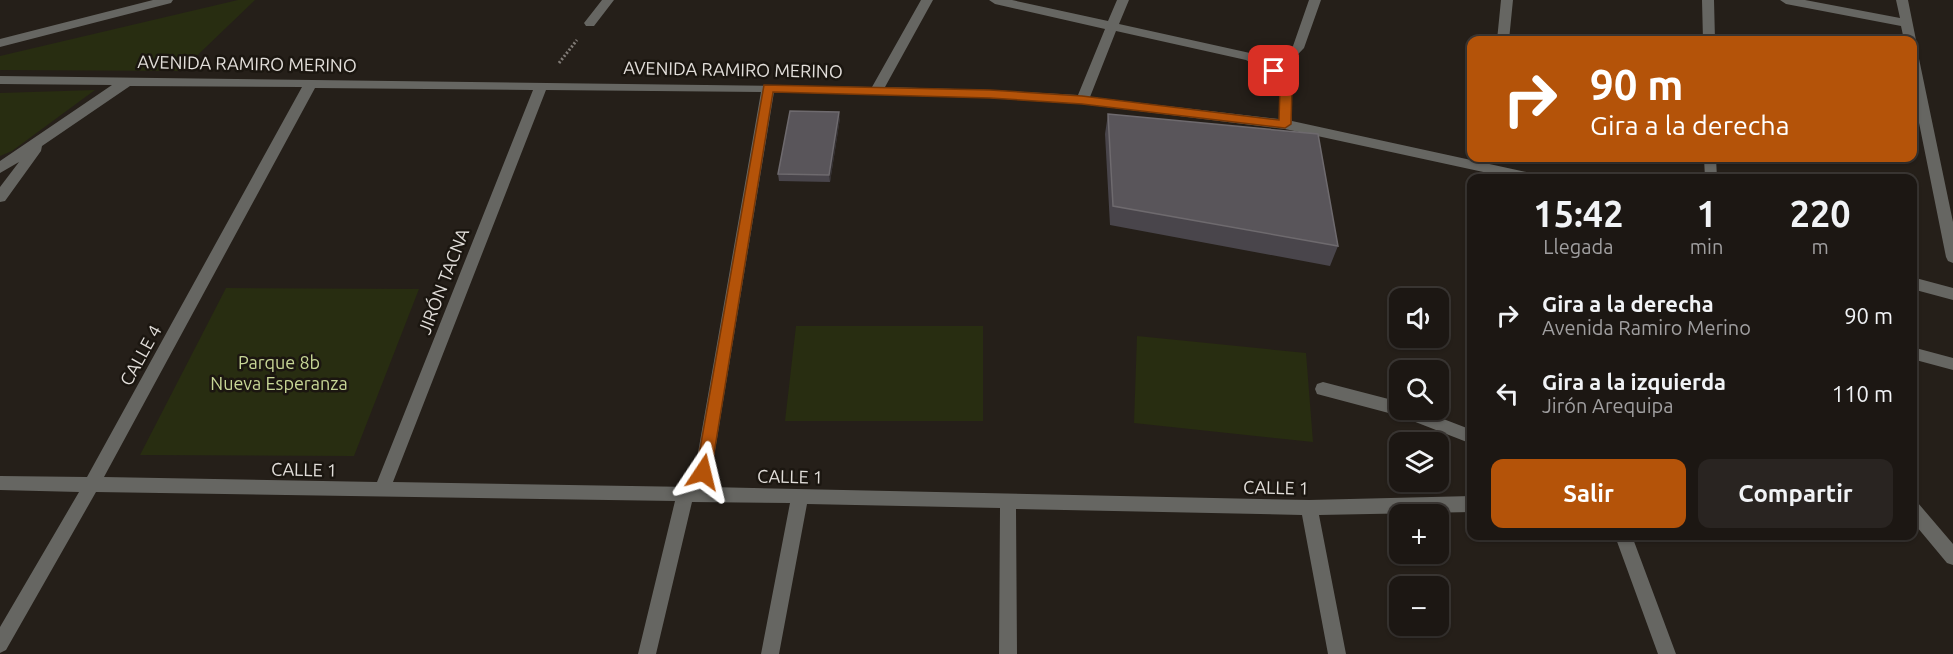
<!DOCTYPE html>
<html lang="es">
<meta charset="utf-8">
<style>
body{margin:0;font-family:Ubuntu,sans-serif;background:#292421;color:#f1f3f6;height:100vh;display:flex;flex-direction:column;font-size:22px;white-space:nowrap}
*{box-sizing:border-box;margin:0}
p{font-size:20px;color:#a09fa0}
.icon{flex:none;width:33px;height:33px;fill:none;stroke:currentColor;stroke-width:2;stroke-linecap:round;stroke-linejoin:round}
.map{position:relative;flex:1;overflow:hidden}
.side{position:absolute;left:1467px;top:174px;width:450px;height:366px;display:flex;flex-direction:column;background:#1c1713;border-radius:12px;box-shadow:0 2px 4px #0004,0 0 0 2px #3a3633}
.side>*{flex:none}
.banner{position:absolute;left:1467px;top:36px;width:450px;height:126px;border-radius:12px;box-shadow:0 2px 4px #0004,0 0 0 2px #3a3633;background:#b45309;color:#fff;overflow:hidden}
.buttons{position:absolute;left:1389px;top:288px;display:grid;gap:12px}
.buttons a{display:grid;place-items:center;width:60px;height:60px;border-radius:12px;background:#1c1713;box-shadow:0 2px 4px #0004,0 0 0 2px #3a3633;font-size:30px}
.pin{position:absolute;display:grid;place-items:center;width:51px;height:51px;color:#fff;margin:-26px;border-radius:12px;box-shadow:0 3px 9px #0006}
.me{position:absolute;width:66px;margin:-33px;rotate:10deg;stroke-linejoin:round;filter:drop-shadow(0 0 4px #0008)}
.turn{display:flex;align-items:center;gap:21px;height:126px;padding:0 24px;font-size:27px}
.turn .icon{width:78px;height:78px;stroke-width:2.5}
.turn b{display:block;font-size:42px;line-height:51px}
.eta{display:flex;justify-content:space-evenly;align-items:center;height:102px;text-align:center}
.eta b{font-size:36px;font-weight:700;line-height:42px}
.primary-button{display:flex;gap:12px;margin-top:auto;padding:12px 24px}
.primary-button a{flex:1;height:69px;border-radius:12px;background:#b45309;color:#fff;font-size:24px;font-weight:700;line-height:69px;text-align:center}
.primary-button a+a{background:#292421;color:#f1f3f6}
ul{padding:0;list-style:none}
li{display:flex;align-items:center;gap:18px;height:78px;padding:0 24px}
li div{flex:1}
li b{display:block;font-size:22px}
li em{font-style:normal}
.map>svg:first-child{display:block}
.green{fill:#282d11}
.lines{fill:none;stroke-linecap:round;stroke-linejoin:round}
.path{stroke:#807b76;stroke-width:3;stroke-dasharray:2 2;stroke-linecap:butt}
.minor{fill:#666662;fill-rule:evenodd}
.wall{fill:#49454b}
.shaded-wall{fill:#332f30}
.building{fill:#59555a;stroke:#6e6a6e;stroke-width:1.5}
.route{fill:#b45309;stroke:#753606;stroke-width:1.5}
.labels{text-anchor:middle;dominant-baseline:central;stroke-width:5;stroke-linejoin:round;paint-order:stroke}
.street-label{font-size:18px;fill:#e2deda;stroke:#1b1610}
.park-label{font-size:18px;fill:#c7d696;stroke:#1b1610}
</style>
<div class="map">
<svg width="1953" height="654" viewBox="0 0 1953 654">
<rect width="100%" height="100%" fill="#251f19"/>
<path class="green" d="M238 0H255L181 71 0 70V56Z
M95 90 12 151 0 156V93Z
M226 288 419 289 354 456 140 455Z
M796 326H983V421H785Z
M1137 336 1306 353 1313 442 1134 423Z"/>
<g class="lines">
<path class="path" d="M559 63 577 40"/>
<path class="minor" d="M153 0H173L171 3 0 47V39Z
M602 0H614L594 26H586L584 23Z
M921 0H933L885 87 990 90 1078 95 1105 29 995 4 989 0H1012L1108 21 1117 0H1129L1119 24 1250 53 1273 65 1293 46 1309 0H1321L1304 48 1281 72 1292 88V121L1531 173 1538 178H1511L1285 129 1082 104 990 98 774 92 709 487 1309 500 1472 496V512L1319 515 1346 654H1328L1302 515 1016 509 1017 654H999L1000 508 807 504 779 654H761L790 503 692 502 656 654H638L675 501 96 492 6 650 0 653V627L79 492 0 490V476L87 477 302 87 130 86 42 146 41 151 5 201 0 202V187L19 162 0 173V161L112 85 0 84V76L872 87ZM1116 31 1246 60 1270 74 1280 88 1279 119 1090 97ZM315 88 533 90 377 482 104 477ZM546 90 761 92 692 487 393 482Z
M1501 0H1513L1509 40H1497Z
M1702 0H1714L1715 40H1703Z
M1780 0H1805L1900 18 1896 0H1908L1916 40 1912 43V40H1904L1901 26 1786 4Z
M1912 50 1918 54 1953 222V263L1948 261 1946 257 1912 88Z
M1704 158H1716L1717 178H1705Z
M1912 277 1953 288V300L1912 289Z
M1912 347 1953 358V370L1912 359Z
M1323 382 1400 402V410H1420L1472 430V444L1400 416 1317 394 1315 389 1317 384Z
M1912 501 1918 503 1953 544V565L1947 563 1912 521Z
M1615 536H1632L1676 654H1658Z"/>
</g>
<path class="wall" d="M1108 114 1338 246 1330 266 1110 225 1105 134Z
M840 118 830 182 779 181 778 174Z"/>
<path class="shaded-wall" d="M839 112 840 118 830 182 829 175Z"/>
<path class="building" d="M790 111 839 112 829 175 778 174Z
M1108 114 1318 134 1338 246 1113 206Z"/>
<path class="route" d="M1274 67 1278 68 1292 88 1291 124 1285 128 1082 104 990 98 773 92 711 472 709 477 703 479 698 477 696 472 764 85 990 90 1082 96 1279 120 1280 88 1269 71Z"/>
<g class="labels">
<g class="street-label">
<text transform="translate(247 63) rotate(1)">AVENIDA RAMIRO MERINO</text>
<text transform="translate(733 69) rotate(1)">AVENIDA RAMIRO MERINO</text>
<text transform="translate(443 281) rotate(-69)">JIRÓN TACNA</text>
<text transform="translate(140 355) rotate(-61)">CALLE 4</text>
<text transform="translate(304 469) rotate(1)">CALLE 1</text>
<text transform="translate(790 476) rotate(1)">CALLE 1</text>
<text transform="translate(1276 487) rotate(1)">CALLE 1</text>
</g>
<g class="park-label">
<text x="279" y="362">Parque 8b<tspan x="279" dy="21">Nueva Esperanza</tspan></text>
</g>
</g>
</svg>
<div class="buttons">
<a><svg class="icon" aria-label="sound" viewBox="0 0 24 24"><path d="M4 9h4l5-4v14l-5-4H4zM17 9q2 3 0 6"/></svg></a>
<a><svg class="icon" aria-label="search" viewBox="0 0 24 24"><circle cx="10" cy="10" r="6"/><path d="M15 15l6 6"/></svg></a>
<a><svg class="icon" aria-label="layers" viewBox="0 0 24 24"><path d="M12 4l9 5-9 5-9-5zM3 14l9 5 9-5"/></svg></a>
<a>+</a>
<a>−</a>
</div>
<div class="pin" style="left:1274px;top:71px;background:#d93025"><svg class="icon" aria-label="arrive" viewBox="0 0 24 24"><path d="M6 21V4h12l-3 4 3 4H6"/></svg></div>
<svg class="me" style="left:703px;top:472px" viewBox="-20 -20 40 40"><path d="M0-17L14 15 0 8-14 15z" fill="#b45309" stroke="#fff" stroke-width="4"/></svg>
<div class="banner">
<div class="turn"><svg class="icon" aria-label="right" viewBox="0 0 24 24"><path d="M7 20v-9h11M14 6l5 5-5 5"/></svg><div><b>90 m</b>Gira a la derecha</div></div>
</div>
<section class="side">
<div class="eta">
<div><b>15:42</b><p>Llegada</p></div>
<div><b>1</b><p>min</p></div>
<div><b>220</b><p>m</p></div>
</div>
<ul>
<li><svg class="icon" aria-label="right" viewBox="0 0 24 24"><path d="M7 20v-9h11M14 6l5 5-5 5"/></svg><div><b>Gira a la derecha</b><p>Avenida Ramiro Merino</p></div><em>90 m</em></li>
<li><svg class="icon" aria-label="left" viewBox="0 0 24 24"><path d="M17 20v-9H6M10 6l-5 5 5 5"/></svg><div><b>Gira a la izquierda</b><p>Jirón Arequipa</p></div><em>110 m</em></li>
</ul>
<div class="primary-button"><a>Salir</a><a>Compartir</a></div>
</section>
</div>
